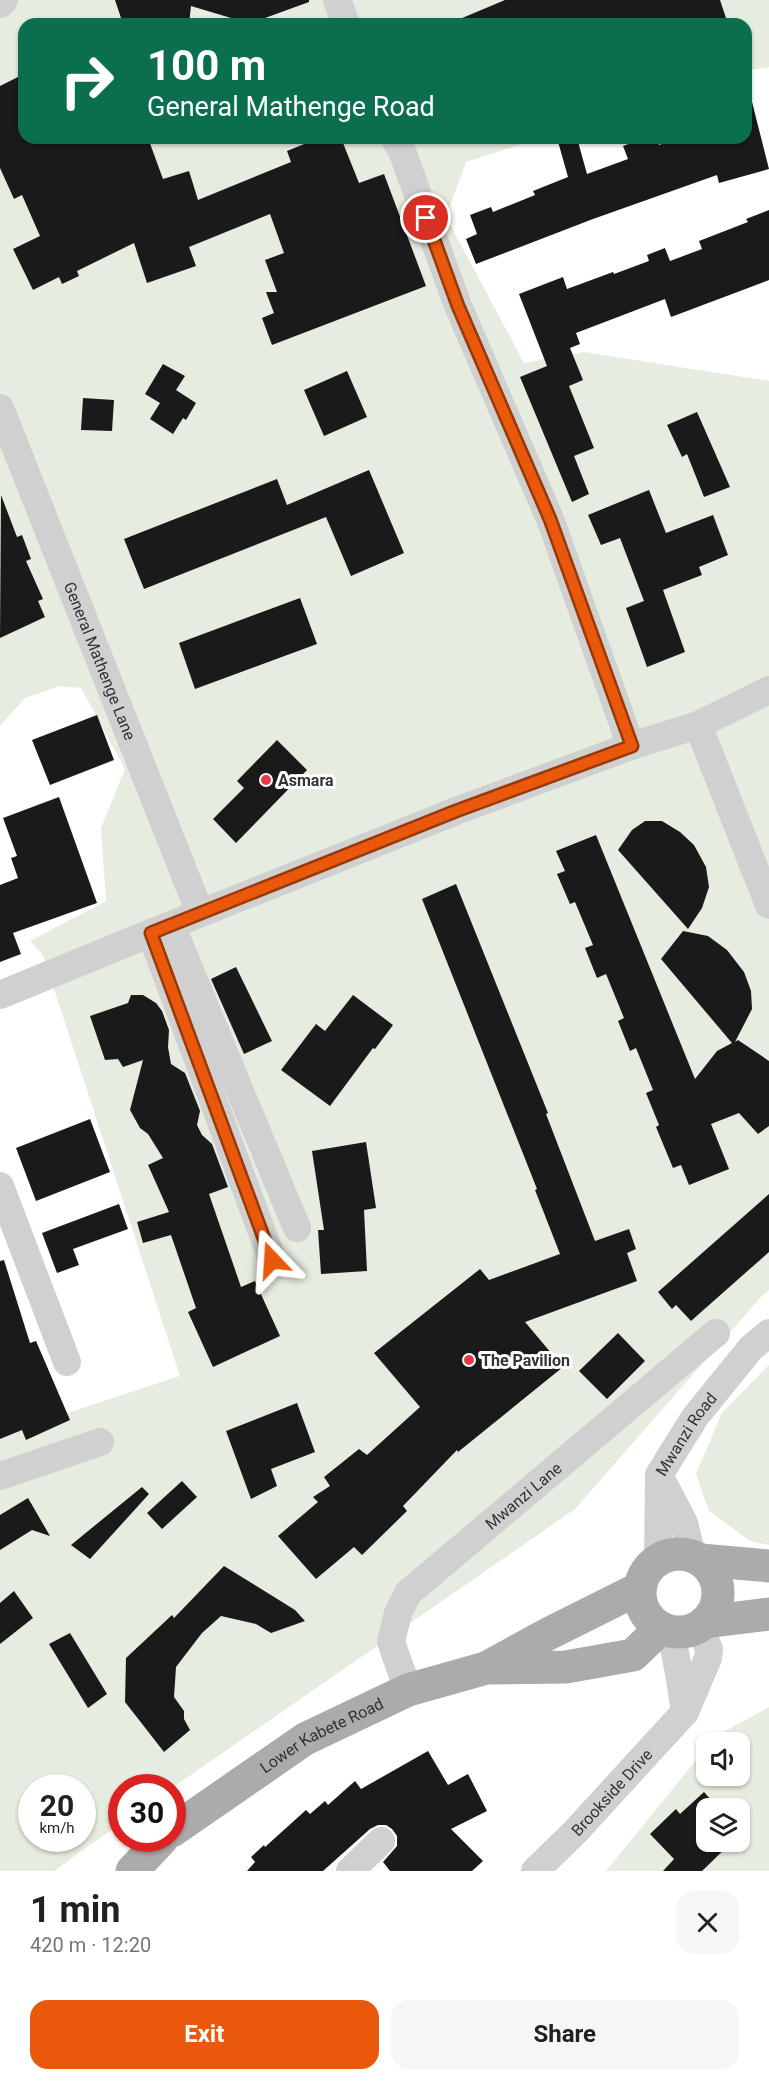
<!DOCTYPE html>
<meta charset="utf-8">
<style>
body{margin:0;font-family:Roboto,sans-serif;background:#f6f6f6;color:#202124;height:100vh;display:flex;flex-direction:column;font-size:22px;white-space:nowrap}
*{box-sizing:border-box;margin:0}
p{font-size:20px;color:#757577}
.icon{flex:none;width:33px;height:33px;fill:none;stroke:currentColor;stroke-width:2;stroke-linecap:round;stroke-linejoin:round}
.map{position:relative;height:1871px;overflow:hidden}
.panel{display:flex;flex-direction:column;background:#fff;flex:1}
.panel>*{flex:none}
.banner{position:absolute;left:18px;top:18px;width:734px;height:126px;border-radius:18px;box-shadow:0 2px 4px #0004;background:#0b6e4f;color:#fff;overflow:hidden}
.fabs{position:absolute;left:696px;top:1732px;display:grid;gap:12px}
.fabs a{display:grid;place-items:center;width:54px;height:54px;border-radius:12px;background:#fff;box-shadow:0 2px 4px #0004;font-size:30px}
.speed{position:absolute;left:18px;top:1774px;display:flex;gap:12px;font-size:30px;font-weight:700;text-align:center}
.speed>*{display:grid;place-content:center;width:78px;height:78px;border-radius:50%;background:#fff;box-shadow:0 2px 4px #0004;line-height:1}
.speed small{font-size:15px;font-weight:400}
.speed .limit{border:9px solid #d22;background:#fff;color:#111}
.pin{position:absolute;display:grid;place-items:center;width:51px;height:51px;color:#fff;margin:-26px;border:3px solid #fff;border-radius:50%;box-shadow:0 2px 6px #0007}
.me{position:absolute;width:66px;margin:-33px;rotate:340deg;stroke-linejoin:round;filter:drop-shadow(0 0 4px #0008)}
.turn{display:flex;align-items:center;gap:21px;height:126px;padding:0 30px;font-size:27px}
.turn .icon{width:78px;height:78px;stroke-width:2.5}
.turn b{display:block;font-size:42px;line-height:51px}
.round{display:grid;place-items:center;flex:none;width:63px;height:63px;border-radius:18px;background:#f6f6f6}
.summary{display:flex;align-items:center;justify-content:space-between;height:102px;padding:0 30px}
h1{font-size:36px;font-weight:700;line-height:45px}
.action{display:flex;gap:12px;margin-top:auto;padding:12px 30px}
.action a{flex:1;height:69px;border-radius:18px;background:#ea580c;color:#fff;font-size:24px;font-weight:700;line-height:69px;text-align:center}
.action a+a{background:#f6f6f6;color:#202124}
.map>svg:first-child{display:block}
.green{fill:#e6ecdf;fill-rule:evenodd}
.building{fill:#1a1a1a}
.lines{fill:none;stroke-linecap:round;stroke-linejoin:round}
.minor{stroke:#d0d0d0;stroke-width:28}
.major{stroke:#ababab;stroke-width:33}
.route-casing{stroke:#983908;stroke-width:15}
.route{stroke:#ea580c;stroke-width:10}
.poi-dot{fill:#e63946;stroke:#fff;stroke-width:2}
.labels{text-anchor:middle;dominant-baseline:central;stroke-width:6;stroke-linejoin:round;paint-order:stroke}
.street-label{font-size:16px;fill:#333;stroke:#fff}
.poi-label{font-size:16px;font-weight:bold;fill:#333;stroke:#fff;text-anchor:start}
</style>
<div class="map">
<svg width="769" height="1871" viewBox="0 0 769 1871">
<rect width="100%" height="100%" fill="#fff"/>
<path class="green" d="M0 0H769V67L746 71V24H24V138H540L466 162 446 217 524 363 584 352 769 381V1290L760 1298 575 1509 172 1788H122L121 1823 54 1871H0V1435L180 1376 43 955 30 941 106 901 101 828 125 769 81 688 60 686 25 698 0 726ZM32 1788H82V1839H32Z
M769 1365V1545L750 1541 709 1511 696 1474 722 1413Z
M769 1707V1871H606L706 1748V1776H740V1743H710L716 1736ZM706 1809H740V1842H706Z"/>
<path class="building" d="M115 0H309V2L265 18 267 24H233L231 18 191 6 189 24H123Z
M505 0H720L728 24H448Z
M24 74V138H148L163 179 189 171 198 200 291 162 287 151 319 138H341L359 183 384 174 426 286 272 345 262 318 274 313 266 292H277L265 260 284 253 270 214 189 247 196 266 147 283 134 243 77 271 79 276 62 284 59 277 33 290 13 249 40 236 22 195 14 199 0 168V86Z
M751 98 769 169 719 183 717 175 593 219 476 264 466 239 477 234 470 215 491 207 493 212 535 195 533 191 568 177 557 138H577L587 174 628 159 623 146 645 138H656L659 145 677 138H746V99Z
M769 210V280L671 317 665 299 576 333 580 344 570 348 583 380 569 386 594 448 574 456 589 494 572 502 520 377 547 366 519 294 563 277 567 289 613 272 614 274 649 261 647 255 665 248 670 261 702 249 699 241 748 222 746 219Z
M163 364 185 376 176 390 196 403 186 420 183 418 173 434 150 419 160 403 145 394Z
M347 371 367 417 324 436 304 390Z
M83 398 114 400 112 431 81 430Z
M697 412 730 487 704 497 687 454 682 457 667 425Z
M369 470 404 553 351 576 326 517 144 589 124 539 277 479 287 505Z
M649 490 666 533 713 515 728 555 699 567 702 575 663 590 685 652 647 667 626 608 644 601 620 538 601 545 588 515Z
M1 495 17 537 22 535 31 559 26 561 43 599 38 601 45 617 0 638Z
M300 598 317 644 195 689 179 643Z
M97 715 114 760 50 785 32 740Z
M277 740 307 770 236 843 213 819 244 788 237 781Z
M59 797 97 903 13 933 21 954 0 962V885L18 878 11 858 17 856 3 818Z
M645 821H662L680 832 694 845 706 867 709 887 702 908 688 929 618 850 632 830Z
M596 835 695 1079 717 1051 732 1043 661 959 683 931 708 936 727 950 744 972 751 991 752 1009 735 1042 738 1040 769 1061V1126L758 1134 739 1113 711 1124 729 1169 689 1185 681 1165 673 1168 656 1127 659 1125 646 1093 653 1090 636 1048 630 1051 618 1021 624 1018 606 974 597 978 585 948 593 945 575 902 570 904 557 874 565 871 556 851Z
M456 884 548 1113 546 1114 595 1241 629 1229 636 1249 627 1253 637 1281 525 1322 563 1367 458 1452 457 1450 403 1506 407 1511 362 1555 354 1547 316 1579 278 1536 318 1502 313 1497 330 1486 324 1477 359 1449 367 1455 420 1407 374 1353 480 1269 489 1280 560 1254 535 1190 537 1189 422 899Z
M236 967 272 1041 244 1054 211 979Z
M131 995H143L156 1003 162 1011 169 1030 168 1047 171 1064 185 1073 200 1111 197 1125 202 1135 212 1144 228 1187 209 1194 241 1287 255 1281 280 1336 213 1367 188 1312 196 1308 171 1235 143 1243 137 1222 169 1212 148 1165 163 1158 148 1134 140 1128 130 1110 143 1060 123 1067 118 1059 105 1060 90 1016 128 1003Z
M353 995 393 1025 375 1049 373 1048 330 1106 281 1070 316 1024 325 1031Z
M90 1119 110 1172 36 1201 16 1148Z
M366 1142 376 1208 364 1210 367 1271 321 1274 318 1230H324L312 1151Z
M769 1194V1252L691 1321 676 1305 672 1309 658 1292Z
M119 1204 128 1229 73 1249 79 1265 57 1273 42 1233Z
M4 1260 30 1343 36 1341 70 1420 26 1440 22 1430 0 1439V1261Z
M618 1333 645 1361 607 1399 579 1371Z
M297 1403 315 1452 271 1469 277 1486 251 1499 226 1431Z
M182 1481 197 1497 162 1529 147 1513Z
M142 1487 149 1494 90 1559 71 1545Z
M28 1498 50 1536 32 1530 0 1550V1515Z
M224 1566 295 1610 305 1621 271 1633 256 1624 221 1616 202 1633 176 1667 174 1697 184 1711V1719L190 1730 164 1752 125 1702 126 1658 172 1615 174 1618Z
M14 1591 33 1618 0 1644V1603Z
M70 1633 107 1694 88 1708 49 1644Z
M428 1751 448 1785 468 1774 487 1811 451 1829 483 1861 472 1871H390L383 1862 397 1846V1836L392 1829 386 1825H378L370 1829 323 1871H247L255 1862 251 1857 264 1845 265 1847 306 1810 310 1814 325 1801 328 1805 355 1781 361 1789Z
M704 1792 719 1809H706V1842H732L702 1871H663L674 1859 650 1834 676 1809 680 1814Z"/>
<g class="lines">
<g class="minor">
<path d="M337 0 346 24"/>
<path d="M0 4 4 0"/>
<path d="M394 138 402 151 458 306 550 519 631 746"/>
<path id="s1" d="M0 408 200 913"/>
<path d="M698 725 769 905"/>
<path d="M171 925 297 1228"/>
<path d="M151 933 272 1259"/>
<path d="M0 995 151 933 456 811 631 746 698 725 769 690"/>
<path d="M0 1186 67 1362"/>
<path d="M0 1476 100 1442"/>
<path d="M660 1477 684 1523 692 1556"/>
<path id="s2" d="M658 1560 659 1475 695 1417 751 1348 769 1333"/>
<path d="M671 1632 679 1673 685 1712"/>
<path id="s3" d="M408 1690 391 1642 398 1613 408 1593 716 1333"/>
<path d="M350 1871 381 1841"/>
<path id="s4" d="M535 1871 575 1832 685 1712 708 1658 709 1649 699 1627"/>
</g>
<g class="major">
<circle cx="679" cy="1593" r="39"/>
<path d="M701 1560 769 1566"/>
<path d="M705 1622 769 1614"/>
<path d="M492 1668 566 1667 633 1655 661 1628"/>
<path id="s5" d="M172 1831 305 1739 408 1690 486 1668 548 1634 640 1588"/>
<path d="M132 1871 162 1839"/>
</g>
</g>
<g class="lines">
<defs>
<path id="route" d="M272 1260 151 933 456 811 632 746 550 519 458 306 426 218"/>
</defs>
<use href="#route" class="route-casing"/>
<use href="#route" class="route"/>
</g>
<g class="poi-dot">
<circle cx="266" cy="780" r="6"/>
<circle cx="469" cy="1360" r="6"/>
</g>
<g class="labels">
<g class="street-label">
<text stroke="none"><textPath href="#s1" startOffset="272">General Mathenge Lane</textPath></text>
<text stroke="none"><textPath href="#s2" startOffset="134">Mwanzi Road</textPath></text>
<text stroke="none"><textPath href="#s3" startOffset="254">Mwanzi Lane</textPath></text>
<text stroke="none"><textPath href="#s5" startOffset="178">Lower Kabete Road</textPath></text>
<text stroke="none"><textPath href="#s4" startOffset="110">Brookside Drive</textPath></text>
</g>
<g class="poi-label">
<text x="278" y="780">Asmara</text>
<text x="481" y="1360">The Pavilion</text>
</g>
</g>
</svg>
<div class="fabs">
<a><svg class="icon" aria-label="sound" viewBox="0 0 24 24"><path d="M4 9h4l5-4v14l-5-4H4zM17 9q2 3 0 6"/></svg></a>
<a><svg class="icon" aria-label="layers" viewBox="0 0 24 24"><path d="M12 4l9 5-9 5-9-5zM3 14l9 5 9-5"/></svg></a>
</div>
<div class="speed"><div>20<small>km/h</small></div><div class="limit">30</div></div>
<div class="pin" style="left:426px;top:218px;background:#d93025"><svg class="icon" aria-label="arrive" viewBox="0 0 24 24"><path d="M6 21V4h12l-3 4 3 4H6"/></svg></div>
<svg class="me" style="left:272px;top:1260px" viewBox="-20 -20 40 40"><path d="M0-17L14 15 0 8-14 15z" fill="#ea580c" stroke="#fff" stroke-width="4"/></svg>
<div class="banner">
<div class="turn"><svg class="icon" aria-label="right" viewBox="0 0 24 24"><path d="M7 20v-9h11M14 6l5 5-5 5"/></svg><div><b>100 m</b>General Mathenge Road</div></div>
</div>
</div>
<section class="panel">
<div class="summary"><div><h1>1 min</h1><p>420 m · 12:20</p></div><a class="round"><svg class="icon" aria-label="close" viewBox="0 0 24 24"><path d="M6 6l12 12M18 6L6 18"/></svg></a></div>
<div class="action"><a>Exit</a><a>Share</a></div>
</section>
